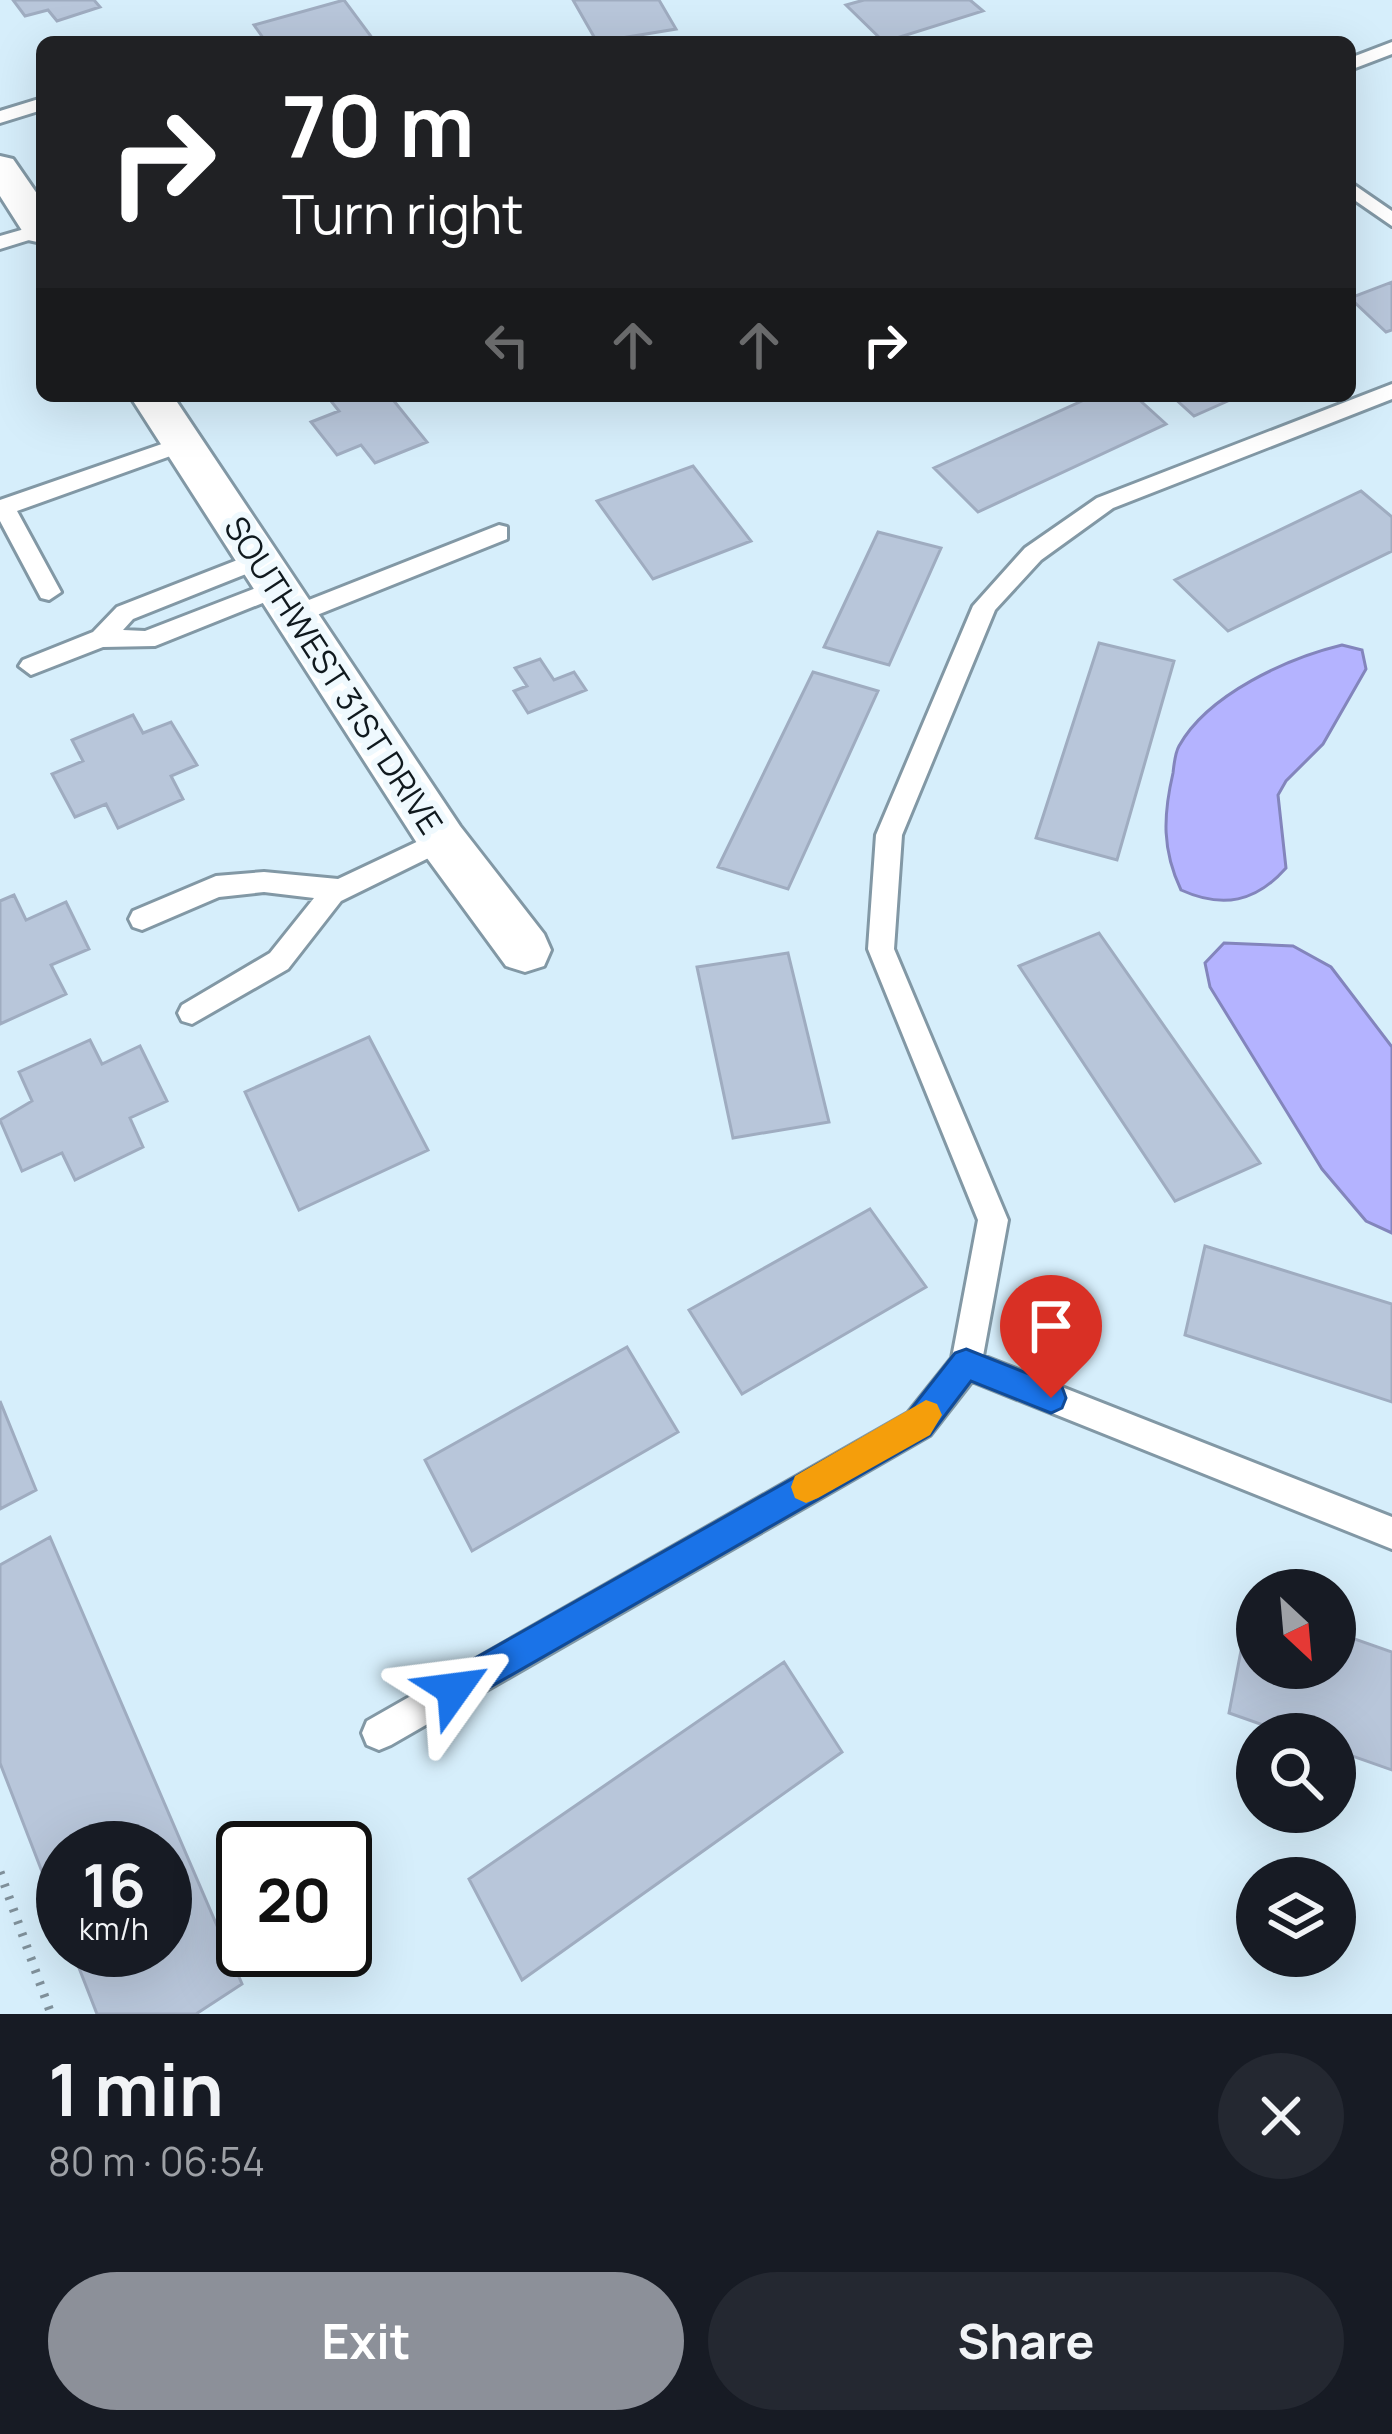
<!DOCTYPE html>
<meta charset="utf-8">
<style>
body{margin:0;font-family:Manrope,sans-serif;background:#242831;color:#f1f3f6;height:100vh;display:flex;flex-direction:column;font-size:45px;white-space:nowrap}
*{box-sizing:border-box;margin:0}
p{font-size:39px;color:#9ea1a6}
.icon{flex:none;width:66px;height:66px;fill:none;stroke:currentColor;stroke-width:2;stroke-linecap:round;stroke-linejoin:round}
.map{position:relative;height:2014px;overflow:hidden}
.side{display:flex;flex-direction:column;background:#171b24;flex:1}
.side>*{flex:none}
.guide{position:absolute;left:36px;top:36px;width:1320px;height:366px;border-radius:18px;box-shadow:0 12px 48px #0002;background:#202124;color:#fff;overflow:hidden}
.needle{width:78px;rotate:154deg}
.buttons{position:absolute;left:1236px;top:1569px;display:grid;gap:24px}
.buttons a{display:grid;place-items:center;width:120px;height:120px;border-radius:50%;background:#171b24;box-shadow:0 12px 48px #0002;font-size:60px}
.speed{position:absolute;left:36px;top:1821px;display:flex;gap:24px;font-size:60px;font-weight:700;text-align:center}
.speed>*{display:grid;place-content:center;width:156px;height:156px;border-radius:50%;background:#171b24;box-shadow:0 12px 48px #0002;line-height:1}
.speed small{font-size:30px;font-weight:400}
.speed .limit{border:6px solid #111;border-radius:18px;background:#fff;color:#111}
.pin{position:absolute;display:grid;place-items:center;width:102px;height:102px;color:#fff;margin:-123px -51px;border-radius:50% 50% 50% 0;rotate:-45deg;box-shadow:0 0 12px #0007}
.pin .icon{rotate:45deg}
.me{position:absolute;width:132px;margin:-66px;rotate:59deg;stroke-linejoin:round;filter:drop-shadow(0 0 9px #0008)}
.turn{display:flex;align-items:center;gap:42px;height:252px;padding:0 48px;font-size:54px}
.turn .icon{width:156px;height:156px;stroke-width:2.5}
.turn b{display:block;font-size:84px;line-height:102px}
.lanes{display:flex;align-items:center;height:114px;padding:0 48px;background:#0003;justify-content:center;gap:60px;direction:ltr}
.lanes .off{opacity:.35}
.round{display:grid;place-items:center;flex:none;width:126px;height:126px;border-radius:63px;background:#242831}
.headline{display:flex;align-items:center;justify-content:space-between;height:204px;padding:0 48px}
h1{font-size:72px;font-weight:700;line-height:90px}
.button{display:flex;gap:24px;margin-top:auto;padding:24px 48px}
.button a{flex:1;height:138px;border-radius:72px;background:#8c9099;color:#fff;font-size:48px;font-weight:700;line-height:138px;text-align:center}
.button a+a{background:#242831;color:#f1f3f6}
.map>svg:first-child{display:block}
.water{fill:#b4b3ff;stroke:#8385bc;stroke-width:3}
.building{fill:#b8c6da;stroke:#9facc0;stroke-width:3}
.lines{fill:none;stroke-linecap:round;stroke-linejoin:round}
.service-casing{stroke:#8298a5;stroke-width:6}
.minor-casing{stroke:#8298a5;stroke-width:6}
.path{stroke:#80919b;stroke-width:9;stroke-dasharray:3 10;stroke-linecap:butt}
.service{fill:#fff;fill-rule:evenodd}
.minor{fill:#fff;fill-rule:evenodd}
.route{fill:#1a73e8;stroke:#114b97;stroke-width:3}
.slow{fill:#f59e0b}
.labels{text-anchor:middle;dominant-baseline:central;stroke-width:12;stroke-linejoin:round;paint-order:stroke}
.street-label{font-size:33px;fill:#10191e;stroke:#eff9fe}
</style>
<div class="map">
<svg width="1392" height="2014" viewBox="0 0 1392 2014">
<rect width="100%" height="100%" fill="#d6eefb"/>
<path class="water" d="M1342 645 1362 650 1366 669 1323 744 1286 781 1278 795 1286 868C1256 902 1223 909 1181 890 1162 850 1163 816 1173 773 1174 764 1175 753 1179 746 1208 694 1288 658 1342 645Z
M1224 943 1293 946 1331 967 1392 1047V1233L1366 1221 1322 1169 1210 987 1205 963Z"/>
<path class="building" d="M13 0H94L100 7 57 21 48 10 25 16Z
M344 0 373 39 266 42 254 25Z
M573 0H659L676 29 597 42Z
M864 0H970L983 11 884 42 846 5Z
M1392 282V330L1386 332 1350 298Z
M327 396H390L427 442 375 463 361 445 337 455 311 422 339 411Z
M1093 396H1135L1166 424 978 512 934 468Z
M1172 396H1239L1194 416Z
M693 466 751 541 653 579 597 501Z
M1361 491 1392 517V551L1228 631 1175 580Z
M878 532 941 548 889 665 824 647Z
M1099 643 1174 661 1117 860 1036 838Z
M540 659 554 680 574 672 586 690 528 713 514 691 527 686 515 668Z
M813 672 878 691 788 889 718 867Z
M133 715 143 733 171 722 197 765 171 776 183 799 118 828 106 804 75 817 52 774 83 761 72 740Z
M14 895 26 920 66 902 89 949 51 965 66 994 0 1024V901Z
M1099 933 1260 1163 1175 1201 1019 966Z
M788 953 829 1122 733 1138 697 967Z
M369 1037 428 1150 299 1210 245 1092Z
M90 1040 102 1064 140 1046 167 1101 130 1118 143 1147 75 1180 62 1153 22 1171 0 1120 32 1101 19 1072Z
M870 1209 926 1287 742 1394 689 1310Z
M1205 1246 1392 1304V1402L1185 1335Z
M627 1347 678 1432 472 1551 425 1460Z
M0 1401 36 1490 0 1509Z
M50 1537 242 1984 196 2014H97L72 1950H165V1848H63V1926L0 1763V1565Z
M1250 1604 1257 1606V1668H1335V1632L1392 1652V1770L1335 1750V1734H1289L1229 1713Z
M784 1662 842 1752 522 1980 469 1879Z"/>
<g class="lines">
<defs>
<path id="service" d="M1392 42V54L1350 70V58Z
M42 98V110L0 123V111Z
M1350 182 1392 211V226L1350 197Z
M42 224V236L0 249V236Z
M1392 384V399L1113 508 1041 560 995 610 902 835 894 949 1008 1220 983 1356 1392 1517V1549L972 1381 930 1435 391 1745 379 1750 367 1745 362 1733 367 1721 908 1413 952 1358 978 1220 868 949 876 835 973 606 1025 548 1097 498Z
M182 437 193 444 190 449 17 511 61 592 49 600 41 598 0 521V500Z
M499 525 507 527V539L302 621 294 624 282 615 286 609Z
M258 552 266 554V566L133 619 123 630 145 631 277 580 285 582 289 588 285 594 155 646 103 647 31 675 19 666 23 660 93 632 117 607Z
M442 830 451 833 455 840 451 847 341 901 288 969 192 1024 182 1021 178 1013 182 1005 270 953 314 898 264 892 219 897 142 930 133 927 129 919 133 911 216 876 264 872 338 879Z"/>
<path id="minor" d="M0 156 13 159 42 201V243L28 240 0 196Z
M130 396H173L460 826 544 934 551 950 544 966 525 972 506 966 424 854Z"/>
</defs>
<use href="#service" class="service-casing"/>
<use href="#minor" class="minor-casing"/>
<path class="path" d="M0 1872 51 2014"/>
<use href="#service" class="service"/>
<use href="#minor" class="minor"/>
</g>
<path class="route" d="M966 1349 1062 1387 1066 1398 1062 1408 1051 1413 971 1381 930 1435 466 1701 454 1706 442 1701 437 1689 442 1677 908 1413 955 1353Z"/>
<path class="slow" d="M926 1400 937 1404 942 1415 930 1435 818 1498 806 1503 795 1498 791 1487 795 1476Z"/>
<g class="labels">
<g class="street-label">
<text transform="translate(334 675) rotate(57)">SOUTHWEST 31ST DRIVE</text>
</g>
</g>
</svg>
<div class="buttons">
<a><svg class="needle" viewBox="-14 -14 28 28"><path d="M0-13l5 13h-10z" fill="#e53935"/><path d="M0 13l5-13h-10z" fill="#9ea1a6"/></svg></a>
<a><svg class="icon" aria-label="search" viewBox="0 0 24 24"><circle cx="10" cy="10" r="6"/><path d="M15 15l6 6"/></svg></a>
<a><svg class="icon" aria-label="layers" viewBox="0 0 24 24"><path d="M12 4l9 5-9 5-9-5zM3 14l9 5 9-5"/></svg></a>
</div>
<div class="speed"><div>16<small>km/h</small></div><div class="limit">20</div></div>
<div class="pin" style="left:1051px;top:1398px;background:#d93025"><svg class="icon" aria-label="arrive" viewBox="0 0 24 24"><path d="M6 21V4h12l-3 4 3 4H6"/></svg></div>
<svg class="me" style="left:454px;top:1689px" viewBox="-20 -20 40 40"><path d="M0-17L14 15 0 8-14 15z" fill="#1a73e8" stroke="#fff" stroke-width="4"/></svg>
<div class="guide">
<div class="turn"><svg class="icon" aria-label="right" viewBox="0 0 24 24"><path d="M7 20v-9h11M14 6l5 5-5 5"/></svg><div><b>70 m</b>Turn right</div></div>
<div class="lanes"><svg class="icon off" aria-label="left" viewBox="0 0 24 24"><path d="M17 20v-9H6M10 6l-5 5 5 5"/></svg><svg class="icon off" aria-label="ahead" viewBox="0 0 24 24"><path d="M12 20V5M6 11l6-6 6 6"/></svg><svg class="icon off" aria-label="ahead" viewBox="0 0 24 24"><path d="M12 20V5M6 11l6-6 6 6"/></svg><svg class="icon" aria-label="right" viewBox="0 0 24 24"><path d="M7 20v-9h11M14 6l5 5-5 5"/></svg></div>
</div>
</div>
<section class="side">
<div class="headline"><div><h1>1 min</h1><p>80 m · 06:54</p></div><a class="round"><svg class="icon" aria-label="close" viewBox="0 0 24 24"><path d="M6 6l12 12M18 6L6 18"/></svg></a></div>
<div class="button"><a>Exit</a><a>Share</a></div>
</section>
